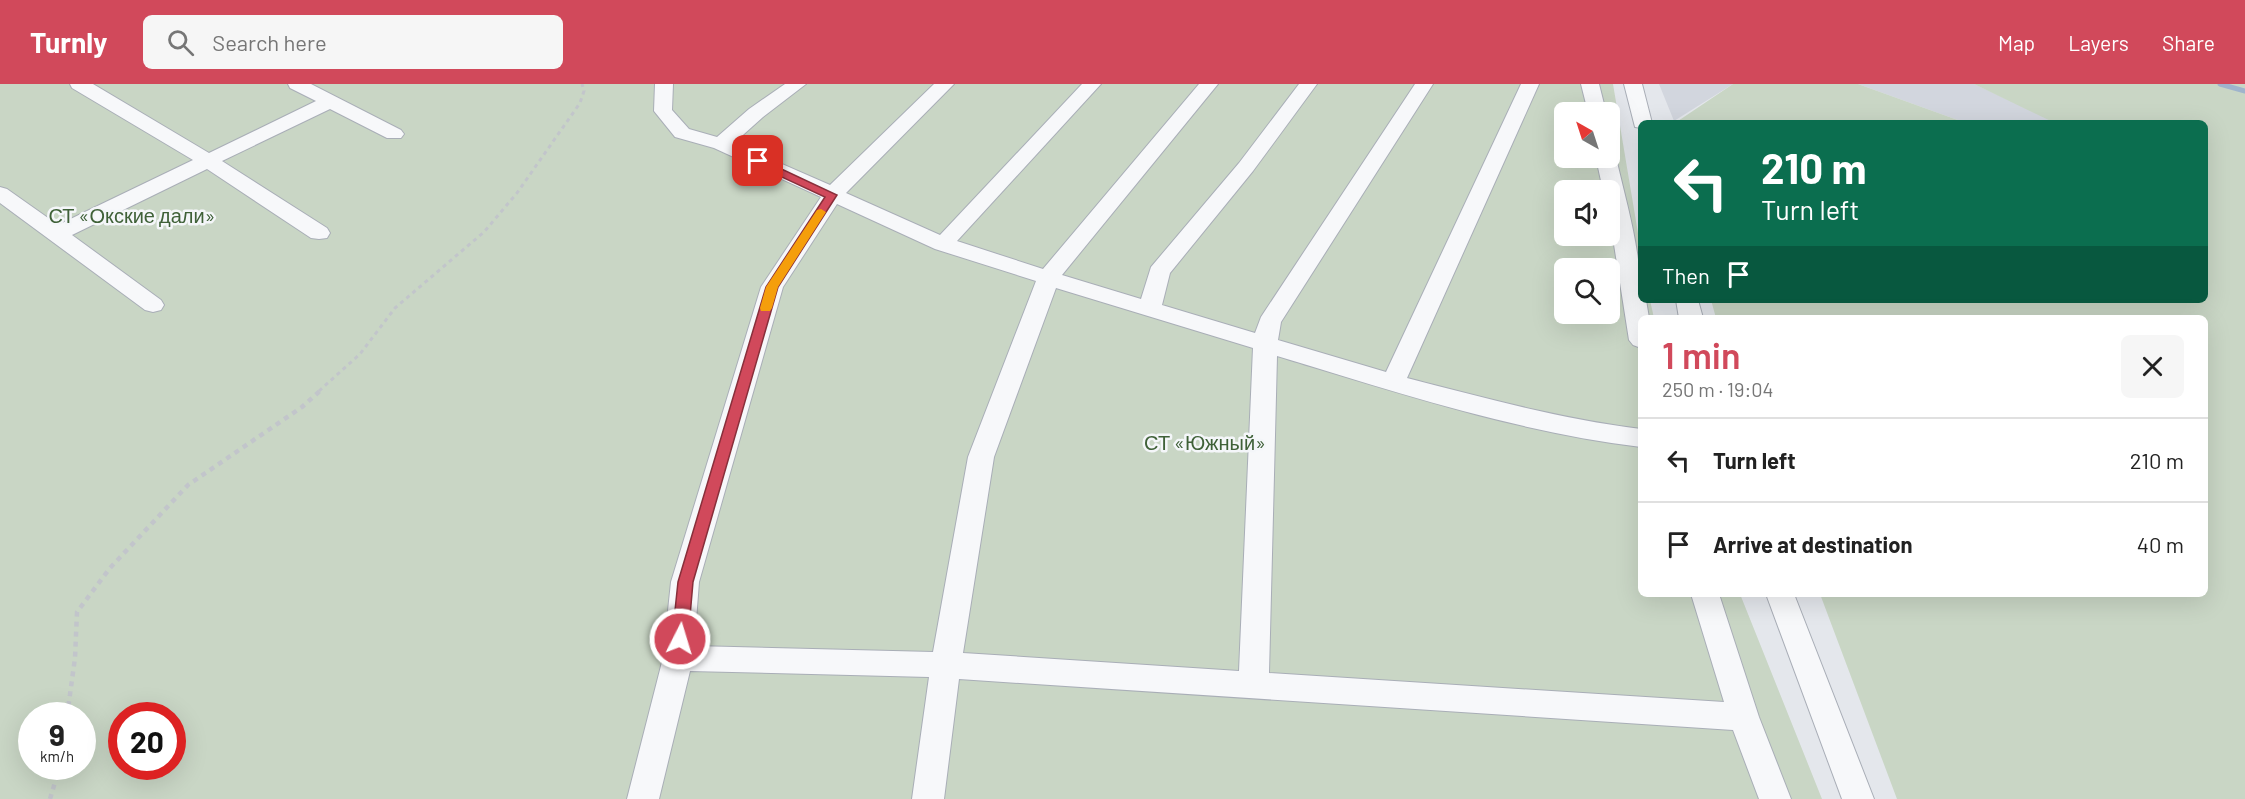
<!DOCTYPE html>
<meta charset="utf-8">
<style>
body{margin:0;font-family:Barlow,sans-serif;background:#f6f6f6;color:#222;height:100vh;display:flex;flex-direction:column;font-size:22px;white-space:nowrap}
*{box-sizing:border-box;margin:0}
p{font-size:20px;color:#767676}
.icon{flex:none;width:33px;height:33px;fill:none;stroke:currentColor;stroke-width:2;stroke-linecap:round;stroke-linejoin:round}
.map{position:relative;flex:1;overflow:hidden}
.details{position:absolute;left:1638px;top:231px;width:570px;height:282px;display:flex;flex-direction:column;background:#fff;border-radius:9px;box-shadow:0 6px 24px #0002}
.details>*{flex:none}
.hud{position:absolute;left:1638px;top:36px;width:570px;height:183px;border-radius:9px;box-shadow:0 6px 24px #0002;background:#0b6e4f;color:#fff;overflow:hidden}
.needle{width:39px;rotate:321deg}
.tools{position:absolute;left:1554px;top:18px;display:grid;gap:12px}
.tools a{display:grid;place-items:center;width:66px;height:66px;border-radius:9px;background:#fff;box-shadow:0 6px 24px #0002;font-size:30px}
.speed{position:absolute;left:18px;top:618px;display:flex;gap:12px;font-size:30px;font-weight:700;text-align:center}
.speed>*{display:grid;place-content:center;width:78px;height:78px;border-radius:50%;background:#fff;box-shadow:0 6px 24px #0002;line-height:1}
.speed small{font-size:15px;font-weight:400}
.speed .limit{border:9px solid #d22;background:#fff;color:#111}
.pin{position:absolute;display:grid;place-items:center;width:51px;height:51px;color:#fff;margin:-26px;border-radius:12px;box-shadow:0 3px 9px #0006}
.me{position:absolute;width:66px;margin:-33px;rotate:5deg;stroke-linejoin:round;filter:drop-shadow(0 0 4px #0008)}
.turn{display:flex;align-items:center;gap:21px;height:126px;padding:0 24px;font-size:27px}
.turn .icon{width:78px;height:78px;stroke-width:2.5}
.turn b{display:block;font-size:42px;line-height:51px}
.then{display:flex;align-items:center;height:57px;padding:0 24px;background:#0003;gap:12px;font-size:22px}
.round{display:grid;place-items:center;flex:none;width:63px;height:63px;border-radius:9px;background:#f6f6f6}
.summary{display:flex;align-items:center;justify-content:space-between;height:102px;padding:0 24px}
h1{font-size:36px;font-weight:600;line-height:45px;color:#d1495b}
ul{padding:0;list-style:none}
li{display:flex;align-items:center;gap:18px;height:84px;padding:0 24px;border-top:2px solid #e0e0e0}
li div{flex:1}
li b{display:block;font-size:22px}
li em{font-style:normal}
header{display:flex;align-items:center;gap:36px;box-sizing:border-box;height:84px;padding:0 30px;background:#d1495b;color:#fff}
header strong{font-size:28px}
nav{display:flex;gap:33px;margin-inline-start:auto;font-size:21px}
.search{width:420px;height:54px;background:#f6f6f6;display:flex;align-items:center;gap:15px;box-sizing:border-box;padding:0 21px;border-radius:9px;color:#767676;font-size:22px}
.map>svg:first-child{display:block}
.built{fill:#d2d6de}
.green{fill:#c9d6c5;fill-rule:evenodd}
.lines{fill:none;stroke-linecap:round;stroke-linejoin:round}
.stream{stroke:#9fb4cc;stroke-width:5}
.minor-casing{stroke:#a9aeb7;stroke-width:2}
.path-far1{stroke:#c2c5cb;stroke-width:3;stroke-dasharray:4 4;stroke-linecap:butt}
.path{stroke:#c2c5cb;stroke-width:4.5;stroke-dasharray:5 5;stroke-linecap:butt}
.minor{fill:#f7f8fa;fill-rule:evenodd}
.route{fill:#d1495b;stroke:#882f3b;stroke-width:1.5}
.slow{fill:#f59e0b}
.labels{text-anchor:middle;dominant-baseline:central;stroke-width:5;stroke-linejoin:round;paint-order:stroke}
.park-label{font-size:20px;fill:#3f6138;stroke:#f4f6f9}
</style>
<header>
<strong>Turnly</strong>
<div class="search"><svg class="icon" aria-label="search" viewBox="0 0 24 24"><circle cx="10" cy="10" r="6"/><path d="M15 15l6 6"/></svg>Search here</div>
<nav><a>Map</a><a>Layers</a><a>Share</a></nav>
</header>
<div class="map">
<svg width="2245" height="715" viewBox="0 0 2245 715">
<rect width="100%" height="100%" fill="#e4e7ec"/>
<path class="built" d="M1659 0H1733L1674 37Z
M1858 0H1974L2056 38 1966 39Z"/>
<path class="green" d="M0 0H1613L1641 167V216H1650L1654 234H1641V510H1740L1822 715H0ZM1564 28H1610V74H1564ZM1564 106H1610V152H1564ZM1564 184H1610V230H1564ZM32 632H82V682H32ZM122 632H172V682H122Z
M1733 0H1858L1966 39H1675Z
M1974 0H2245V715H1897L1820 510H2205V234H1716L1711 216H2205V39H2055Z"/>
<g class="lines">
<path class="stream" d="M2220 0 2245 7"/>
<defs>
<path id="minor" d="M70 0H93L209 69 316 17 290 4 288 0H311L401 46 404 50 401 54H387L330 25 222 77 327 144 330 149 327 154 319 155 311 154 207 85 72 151 161 216 164 221 161 226 153 228 145 226 0 119V103L7 105 58 141 193 76 72 4Z
M655 0H673L672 26 689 45 717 53 749 25 785 0H806L763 33 734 59 830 101 934 0H954L846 109 940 151 1082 0H1101L957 157 1043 185 1199 0H1218L1062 191 1141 215 1151 183 1239 79 1299 0H1317L1253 87 1170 189 1162 221 1255 249 1261 233 1415 0H1433L1281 238 1278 256 1386 288 1521 0H1539L1407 294C1485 314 1561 335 1641 345V363C1517 348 1396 308 1277 272L1269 589 1724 618 1691 510H1719L1759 633 1791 715H1759L1733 646 959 595 944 715H912L929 593 690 587 659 715H627L663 574 671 498 761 203 821 113 714 64 675 53 654 27ZM837 120 935 165 1036 197 968 373 933 568 694 562 699 498 783 203ZM1056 204 1253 264 1239 587 963 569 994 373Z
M1581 0H1599L1606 28H1588Z
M1624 0H1642L1652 39H1641V44L1635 43Z
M1610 69 1616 74C1627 121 1641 167 1641 216H1646L1649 234H1641V264L1633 261 1629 256 1610 135V106H1603L1596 74H1610Z
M1676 216H1698L1703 234H1679Z
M1766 510H1794L1874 715H1842Z"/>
</defs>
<use href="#minor" class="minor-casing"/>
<path class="path-far1" d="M319 307 360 270 395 224 484 148 517 109 580 19 584 7 582 0"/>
<path class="path" d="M67 632 75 574 77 528 110 484 188 401 302 323 321 306
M50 715 60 682"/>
<use href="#minor" class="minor"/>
</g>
<path class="route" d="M758 74 837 111 778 203 693 498 688 555 686 560 680 562 675 560 672 555 678 498 766 203 825 113 754 80V75Z"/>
<path class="slow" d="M821 125 826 128 778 203 772 224 770 227H761L760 224 766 203 817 126Z"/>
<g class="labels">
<g class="park-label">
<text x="132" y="131">СТ «Окские дали»</text>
<text x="1205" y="358">СТ «Южный»</text>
</g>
</g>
</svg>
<div class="tools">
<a><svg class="needle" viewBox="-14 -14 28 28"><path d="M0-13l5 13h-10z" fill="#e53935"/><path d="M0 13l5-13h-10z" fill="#767676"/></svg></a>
<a><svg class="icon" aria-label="sound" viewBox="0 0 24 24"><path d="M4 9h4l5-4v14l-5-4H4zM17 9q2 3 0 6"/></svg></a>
<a><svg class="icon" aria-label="search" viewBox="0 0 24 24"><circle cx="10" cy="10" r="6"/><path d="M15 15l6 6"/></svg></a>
</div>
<div class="speed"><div>9<small>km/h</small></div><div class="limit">20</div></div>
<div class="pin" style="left:758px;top:77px;background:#d93025"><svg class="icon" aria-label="arrive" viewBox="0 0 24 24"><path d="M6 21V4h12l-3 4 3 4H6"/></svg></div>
<svg class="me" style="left:680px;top:555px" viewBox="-20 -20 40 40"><circle r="17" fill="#d1495b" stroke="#fff" stroke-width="3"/><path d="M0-11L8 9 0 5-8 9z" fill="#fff"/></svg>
<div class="hud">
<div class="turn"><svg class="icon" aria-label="left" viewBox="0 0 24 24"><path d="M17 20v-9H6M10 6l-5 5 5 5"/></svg><div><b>210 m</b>Turn left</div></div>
<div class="then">Then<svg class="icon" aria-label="arrive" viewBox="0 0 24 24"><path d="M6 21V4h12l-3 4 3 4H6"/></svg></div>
</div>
<section class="details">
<div class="summary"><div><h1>1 min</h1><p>250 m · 19:04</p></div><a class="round"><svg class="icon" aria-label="close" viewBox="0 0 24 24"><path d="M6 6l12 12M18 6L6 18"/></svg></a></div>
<ul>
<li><svg class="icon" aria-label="left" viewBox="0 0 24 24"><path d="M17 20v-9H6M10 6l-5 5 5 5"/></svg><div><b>Turn left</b></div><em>210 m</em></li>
<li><svg class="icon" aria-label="arrive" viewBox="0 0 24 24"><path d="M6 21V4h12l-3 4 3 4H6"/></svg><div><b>Arrive at destination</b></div><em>40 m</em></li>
</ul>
</section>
</div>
